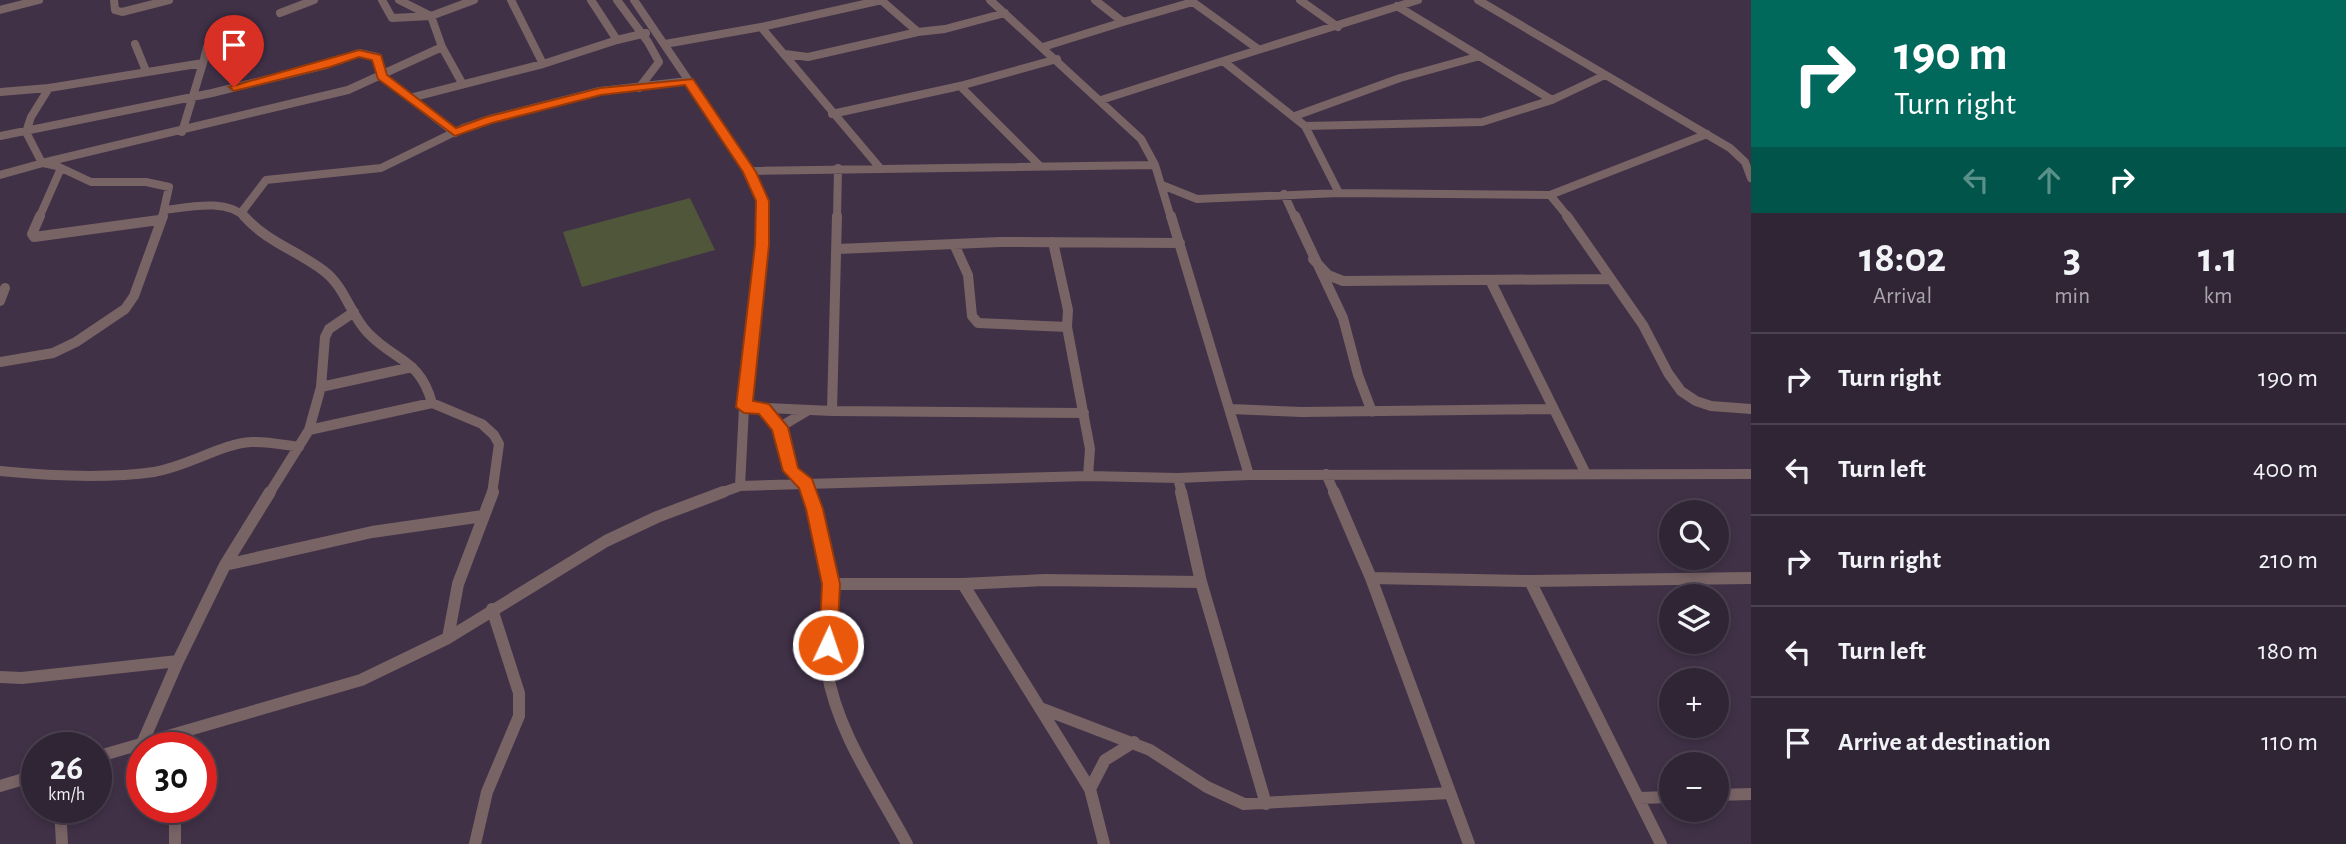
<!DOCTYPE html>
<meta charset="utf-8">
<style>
body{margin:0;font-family:"Alegreya Sans",sans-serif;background:#3c3141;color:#f1f3f6;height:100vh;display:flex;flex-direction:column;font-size:26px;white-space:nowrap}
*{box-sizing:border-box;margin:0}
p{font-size:23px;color:#a8a5ad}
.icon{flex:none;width:38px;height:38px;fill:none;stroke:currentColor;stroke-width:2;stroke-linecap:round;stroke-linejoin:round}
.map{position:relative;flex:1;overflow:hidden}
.details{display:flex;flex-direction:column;background:#302535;width:595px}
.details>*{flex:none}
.top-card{background:#00695c;color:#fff;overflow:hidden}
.controls{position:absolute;left:1659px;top:500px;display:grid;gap:14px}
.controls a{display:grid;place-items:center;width:70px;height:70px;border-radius:50%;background:#302535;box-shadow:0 4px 10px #0003,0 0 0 2px #4b4250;font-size:35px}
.speed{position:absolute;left:21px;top:732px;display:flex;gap:14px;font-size:35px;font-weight:700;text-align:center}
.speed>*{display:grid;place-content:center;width:91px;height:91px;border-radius:50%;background:#302535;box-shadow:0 4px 10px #0003,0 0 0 2px #4b4250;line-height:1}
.speed small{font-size:18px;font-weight:400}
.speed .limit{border:10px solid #d22;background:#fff;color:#111}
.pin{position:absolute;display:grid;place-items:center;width:60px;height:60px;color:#fff;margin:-72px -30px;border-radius:50% 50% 50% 0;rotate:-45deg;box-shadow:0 0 7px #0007}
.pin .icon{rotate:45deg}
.me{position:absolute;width:77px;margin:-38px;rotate:3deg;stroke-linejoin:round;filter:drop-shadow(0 0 5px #0008)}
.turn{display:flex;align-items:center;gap:24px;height:147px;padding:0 28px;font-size:32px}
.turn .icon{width:91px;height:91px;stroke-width:2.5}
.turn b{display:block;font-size:49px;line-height:60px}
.lanes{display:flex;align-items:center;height:66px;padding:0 28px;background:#0003;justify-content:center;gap:35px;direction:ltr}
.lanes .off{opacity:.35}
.eta{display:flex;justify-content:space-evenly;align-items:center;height:119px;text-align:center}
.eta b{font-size:42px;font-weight:700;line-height:49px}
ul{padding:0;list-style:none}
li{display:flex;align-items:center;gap:21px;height:91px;padding:0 28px;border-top:2px solid #4b4250}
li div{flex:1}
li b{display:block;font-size:26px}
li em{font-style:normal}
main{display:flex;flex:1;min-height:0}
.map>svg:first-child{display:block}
.green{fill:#4f563a}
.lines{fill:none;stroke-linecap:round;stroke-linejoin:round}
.minor-far2{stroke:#786365;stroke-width:8}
.minor-far1{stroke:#786365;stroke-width:10}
.minor{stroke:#786365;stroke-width:12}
.route{fill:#ea580c;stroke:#983908;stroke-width:2}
</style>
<main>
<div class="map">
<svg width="1751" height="844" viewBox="0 0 1751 844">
<rect width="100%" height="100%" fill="#403147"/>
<path class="green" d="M690 198 715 250 582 287 563 232Z"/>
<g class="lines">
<path class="minor-far2" d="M114 0 115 10 122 12 169 0
M399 0 431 16 474 0
M511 0 543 64
M591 0 617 40 646 33
M617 0 648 42 659 62 639 88
M634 0 750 171 762 201V218
M881 0 918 32 945 29 1005 13
M990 0 1141 139 1155 165
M1095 0 1123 22 1193 2
M1190 0 1258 49
M1300 0 1338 27
M1478 0 1730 148 1745 162 1751 178
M0 10 39 0
M280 13 314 0
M761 27 882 0
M135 44 146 71
M665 44 761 27 880 168
M442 47 462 83
M1043 47 1123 22
M785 54 808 57 918 32
M1223 61 1418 0
M203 63 207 47
M960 86 1039 165
M49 88 31 117 26 132 42 163 348 90 442 47 431 16 392 18 382 0
M0 92 49 88 203 63 182 132
M410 98 543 64 617 40
M1101 100 1223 61 1305 126 1339 193
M1552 100 1605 75
M832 114 960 86 1057 59
M1295 116 1400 78 1480 56
M1305 126 1482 122 1552 100 1397 6
M0 136 212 93 326 65 359 53 377 57 382 76 455 133
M750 171 1155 165 1171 218
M0 175 43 163 57 166 91 182H146L169 187 162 218
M1162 185 1197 199 1339 193 1550 195 1707 134
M1284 194 1295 218
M1550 195 1569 218
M165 210C189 207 227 198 246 218
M241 213 266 180 381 168 463 128 490 119 600 91 688 81
M39 218 61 168
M837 218 838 168"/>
<path class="minor-far1" d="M40 216 32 234 34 237 159 220
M244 216C267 242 298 251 324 271 346 288 350 315 368 333 396 362 420 359 432 403
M1295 216 1343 318 1358 375 1372 412
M1567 216 1643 325 1668 373 1681 391 1696 401 1711 406 1751 409
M954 244 968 275 972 316 978 323 1067 327 1068 310 1053 242
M838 249 1000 242 1180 243
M1313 259 1328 275 1343 281 1609 279
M1490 280 1586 474
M0 301 5 288
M1067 327 1090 449 1088 476
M0 362 53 353 76 342 125 309 134 296 163 216
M321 387 412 367
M744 407 832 411 837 216
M764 408 780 427 791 471 806 484 1088 476 1178 478 1249 475 1171 216
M1231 409 1302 412 1552 409
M832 411 1084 413
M780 427 807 411
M309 430 432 403 482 424 494 435 499 444 492 494
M0 471C51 476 104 479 154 472 186 467 224 443 251 442 267 441 284 445 299 447
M1326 474 1335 494
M1249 475 1751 474
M1178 478 1182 494
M740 486 744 407 762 245V216
M269 494 309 430 321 387 325 337 329 329 354 312
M718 494 740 486 806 484 810 494"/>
<path class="minor" d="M809 492C820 525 832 561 831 596 831 621 823 646 827 670 837 733 878 789 907 844
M1181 492 1201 582 1266 804
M1334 492 1371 578 1530 581 1661 844
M225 565 372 532 483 516
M1371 578 1469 844
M1530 581 1751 578
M831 584H963L1090 789 1104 844
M963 584 1044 580 1201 582
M448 638 458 584 493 492
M178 661 225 565 270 492
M0 677 22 678 178 661 142 744
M1043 709 1150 750 1207 787 1244 804 1450 793
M96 757 361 680 448 638 606 541 657 517 723 492
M0 786 37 775
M1090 789 1105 760 1134 742
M1717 795 1751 794
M1638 798 1671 797
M60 807 62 844
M175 807V844
M475 844 487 792 519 716V693L492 609"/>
</g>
<path class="route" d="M359 50 381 55 387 75 456 128 486 117 600 88 693 79 756 172 769 201V245L753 401 769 404 788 427 798 468 812 479 823 509 840 584 837 645 835 651 828 654 821 651 819 645 822 584 806 509 799 488 783 471 772 430 759 414 744 413 736 407 755 245 756 201 743 172 685 85 601 95 492 123 455 136 378 79 372 60 359 57 330 67 234 91 229 87Z"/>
</svg>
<div class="controls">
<a><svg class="icon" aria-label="search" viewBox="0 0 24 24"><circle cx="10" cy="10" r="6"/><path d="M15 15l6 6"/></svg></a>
<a><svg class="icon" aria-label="layers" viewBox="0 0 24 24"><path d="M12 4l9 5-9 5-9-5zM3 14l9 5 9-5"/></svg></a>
<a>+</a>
<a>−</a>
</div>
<div class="speed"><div>26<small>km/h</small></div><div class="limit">30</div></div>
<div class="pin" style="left:234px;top:87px;background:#d93025"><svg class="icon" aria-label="arrive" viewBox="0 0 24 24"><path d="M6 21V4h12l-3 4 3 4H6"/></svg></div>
<svg class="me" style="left:828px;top:645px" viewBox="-20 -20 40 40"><circle r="17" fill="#ea580c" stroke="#fff" stroke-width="3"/><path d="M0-11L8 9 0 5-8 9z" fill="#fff"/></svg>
</div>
<section class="details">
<div class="top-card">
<div class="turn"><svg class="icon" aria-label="right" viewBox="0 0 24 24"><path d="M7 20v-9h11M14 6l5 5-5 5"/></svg><div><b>190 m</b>Turn right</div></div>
<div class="lanes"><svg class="icon off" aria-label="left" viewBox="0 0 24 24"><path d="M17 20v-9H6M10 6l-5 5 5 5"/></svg><svg class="icon off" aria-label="ahead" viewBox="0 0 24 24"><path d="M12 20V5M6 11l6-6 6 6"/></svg><svg class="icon" aria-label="right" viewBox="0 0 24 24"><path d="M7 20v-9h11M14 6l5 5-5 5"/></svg></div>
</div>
<div class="eta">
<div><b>18:02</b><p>Arrival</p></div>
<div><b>3</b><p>min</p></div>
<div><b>1.1</b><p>km</p></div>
</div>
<ul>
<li><svg class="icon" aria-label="right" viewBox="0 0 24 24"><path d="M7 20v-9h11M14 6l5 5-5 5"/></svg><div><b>Turn right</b></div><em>190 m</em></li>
<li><svg class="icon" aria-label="left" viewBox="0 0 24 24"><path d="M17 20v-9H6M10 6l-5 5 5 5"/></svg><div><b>Turn left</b></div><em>400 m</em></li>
<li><svg class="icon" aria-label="right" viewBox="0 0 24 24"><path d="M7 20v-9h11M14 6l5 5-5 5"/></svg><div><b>Turn right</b></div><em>210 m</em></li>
<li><svg class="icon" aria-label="left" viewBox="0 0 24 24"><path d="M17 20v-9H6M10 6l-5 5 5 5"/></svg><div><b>Turn left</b></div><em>180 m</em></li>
<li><svg class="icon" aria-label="arrive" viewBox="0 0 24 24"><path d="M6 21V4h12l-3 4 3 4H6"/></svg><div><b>Arrive at destination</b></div><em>110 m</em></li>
</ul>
</section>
</main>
